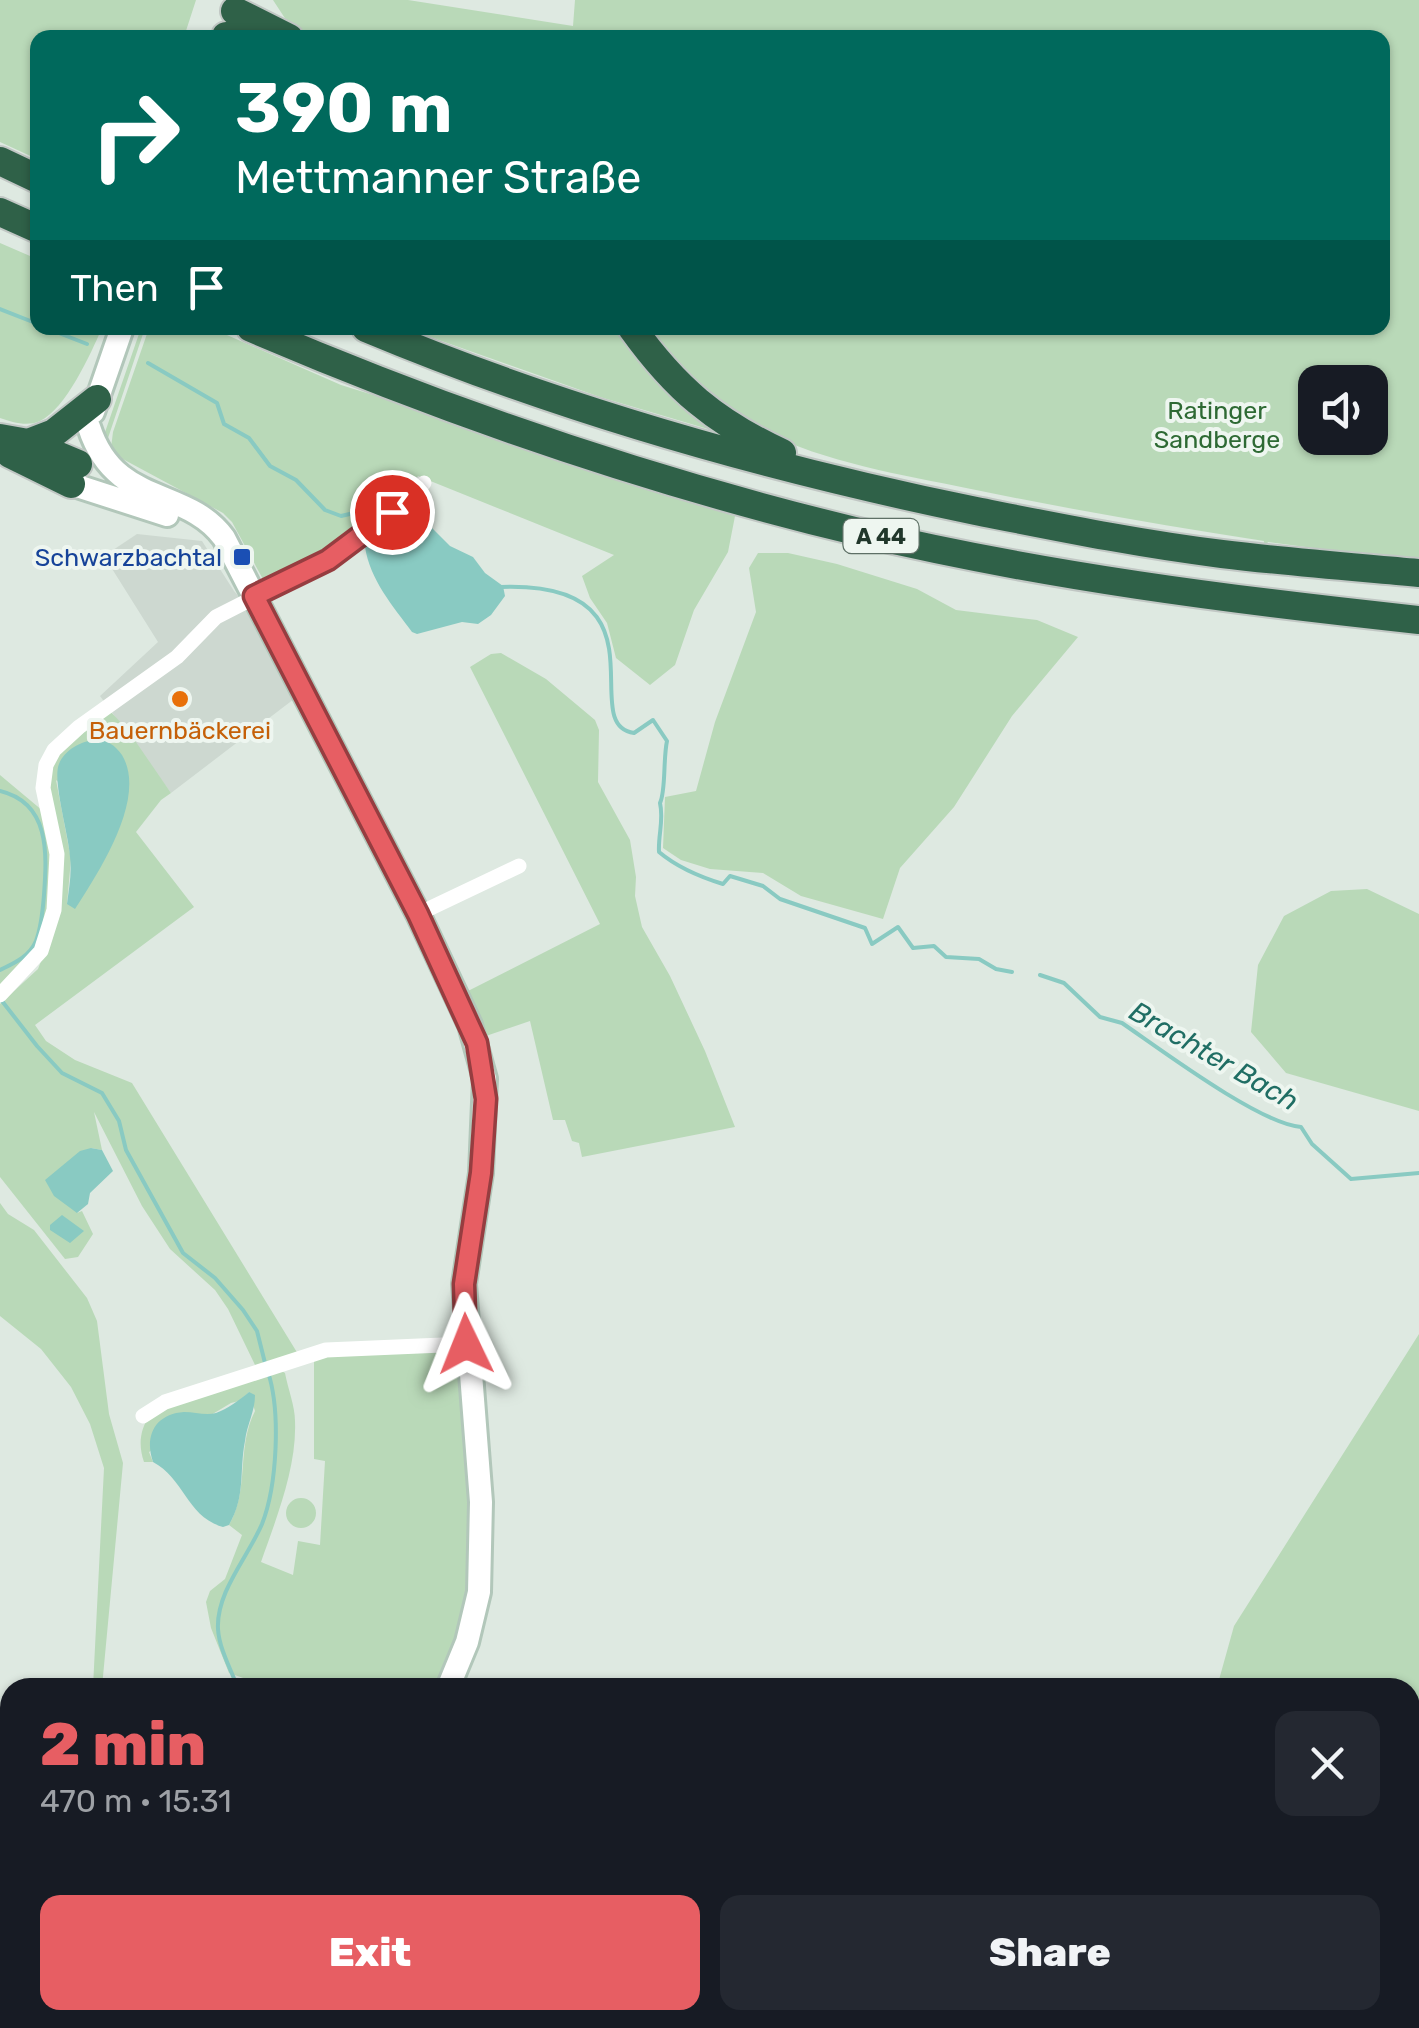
<!DOCTYPE html>
<meta charset="utf-8">
<style>
body{margin:0;font-family:Rubik,sans-serif;background:#242831;color:#f1f3f6;height:100vh;display:flex;flex-direction:column;font-size:38px;white-space:nowrap}
*{box-sizing:border-box;margin:0}
p{font-size:32px;color:#9ea1a6}
.icon{flex:none;width:55px;height:55px;fill:none;stroke:currentColor;stroke-width:2;stroke-linecap:round;stroke-linejoin:round}
.map{position:relative;flex:1;overflow:hidden}
.side{position:absolute;left:0px;top:1678px;width:1420px;height:352px;display:flex;flex-direction:column;background:#171b24;border-radius:30px 30px 0 0;box-shadow:0 2px 8px #0004}
.side>*{flex:none}
.banner{position:absolute;left:30px;top:30px;width:1360px;height:305px;border-radius:20px;box-shadow:0 2px 8px #0004;background:#00695c;color:#fff;overflow:hidden}
.controls{position:absolute;left:1298px;top:365px;display:grid;gap:20px}
.controls a{display:grid;place-items:center;width:90px;height:90px;border-radius:20px;background:#171b24;box-shadow:0 2px 8px #0004;font-size:50px}
.pin{position:absolute;display:grid;place-items:center;width:85px;height:85px;color:#fff;margin:-42px;border:5px solid #fff;border-radius:50%;box-shadow:0 2px 10px #0007}
.me{position:absolute;width:110px;margin:-55px;rotate:358deg;stroke-linejoin:round;filter:drop-shadow(0 0 8px #0008)}
.turn{display:flex;align-items:center;gap:35px;height:210px;padding:0 40px;font-size:45px}
.turn .icon{width:130px;height:130px;stroke-width:2.5}
.turn b{display:block;font-size:70px;line-height:85px}
.then{display:flex;align-items:center;height:95px;padding:0 40px;background:#0003;gap:20px;font-size:38px}
.round{display:grid;place-items:center;flex:none;width:105px;height:105px;border-radius:20px;background:#242831}
.summary{display:flex;align-items:center;justify-content:space-between;height:170px;padding:0 40px}
h1{font-size:60px;font-weight:800;line-height:75px;color:#e75e63}
.action{display:flex;gap:20px;margin-top:auto;padding:20px 40px}
.action a{flex:1;height:115px;border-radius:20px;background:#e75e63;color:#fff;font-size:40px;font-weight:800;line-height:115px;text-align:center}
.action a+a{background:#242831;color:#f1f3f6}
.map>svg:first-child{display:block}
.built{fill:#cdd8d0}
.green{fill:#b9d9b8;fill-rule:evenodd}
.water{fill:#89cac2}
.lines{fill:none;stroke-linecap:round;stroke-linejoin:round}
.stream{stroke:#89cac2;stroke-width:4}
.secondary-casing{stroke:#b2c7ba;stroke-width:28}
.highway-casing{stroke:#c1c7c4;stroke-width:32}
.street{stroke:#fff;stroke-width:15}
.secondary{stroke:#fff;stroke-width:22}
.highway{stroke:#2f6148;stroke-width:28}
.route-casing{stroke:#963d40;stroke-width:25}
.route{stroke:#e75e63;stroke-width:18}
.transit-dot{fill:#1a4fb4;stroke:#eef6f0;stroke-width:4}
.food-dot{fill:#e8710a;stroke:#eef6f0;stroke-width:4}
.labels{text-anchor:middle;dominant-baseline:central;stroke-width:8;stroke-linejoin:round;paint-order:stroke}
.shield{fill:#eef6f0;stroke:#5e7066;stroke-width:2.5}
.shield-label{font-size:22px;font-weight:bold;fill:#21372b}
.park-label{font-size:25px;fill:#2e6a34;stroke:#eef6f0}
.transit-label{font-size:25px;fill:#164399;stroke:#eef6f0;text-anchor:end}
.food-label{font-size:25px;fill:#c56008;stroke:#eef6f0}
.water-label{font-size:28px;font-style:italic;fill:#206e64;stroke:#eef6f0}
</style>
<div class="map">
<svg width="1419" height="2028" viewBox="0 0 1419 2028">
<rect width="100%" height="100%" fill="#dee9e1"/>
<path class="built" d="M137 534 202 541 234 591 258 618 298 696 171 793 100 696 158 642 104 556Z"/>
<path class="green" d="M0 0H196L184 37 38 38 37 159 0 142Z
M273 0H408L573 26 575 0H1419V562L1268 542 1263 549 1264 541C1166 526 1068 509 971 489 884 471 793 458 719 405 690 385 668 355 646 328H1382V38H311L292 29ZM1315 382H1370V438H1315Z
M0 243 37 259 38 328H102C91 353 66 409 40 421 27 427 12 422 0 418Z
M141 328H145L107 441 116 460 221 516 245 555 239 554 217 519 125 469C112 460 106 454 103 438Z
M149 328H211L341 385 425 411 644 489 735 516 728 552 694 610 675 665 650 685 616 658 607 623 590 598 582 576 614 555 418 476 392 506 326 557 265 583 232 522 223 513 119 457 111 448 113 432Z
M405 328H627L713 422 708 429 600 397Z
M758 553H788L837 564 917 589 956 610 1037 620 1078 637 1012 716 954 807 900 868 883 919 801 896 763 873 710 869 681 860 663 848 665 797 696 791 715 722 756 612 749 568Z
M501 653 546 679 595 720 599 730 598 782 630 840 636 877 635 896 642 927 670 976 705 1051 735 1127 582 1157 579 1143 572 1141 565 1120H553L530 1021 483 1037 466 992 600 924 470 667 491 654Z
M110 711 127 729 171 793 161 800 136 832 194 907 35 1025 46 1041 75 1060 132 1083 298 1354 257 1369 228 1309 215 1290 170 1249 142 1206 94 1112 102 1150 91 1148 77 1213 82 1211 93 1234 78 1257 65 1259 0 1177V1004L38 969 52 933 48 787 55 756ZM56 780 117 833 67 904 71 859Z
M0 775 43 811 53 853 52 890 36 949 0 989Z
M1367 889 1419 914V1111L1286 1073 1251 1032 1258 965 1284 916 1331 891Z
M0 1203 8 1214 34 1230 87 1298 97 1321 109 1414 123 1463 102 1687H93L104 1468 90 1424 71 1387 41 1349 0 1316Z
M1419 1334V2028H1225L1226 2020H1410V1688L1217 1687 1234 1626Z
M463 1350 477 1571 443 1687H269L229 1673 211 1628 206 1602 210 1591 225 1579 242 1535 229 1525C250 1489 236 1448 255 1411L249 1392 239 1401 231 1403 149 1452 153 1462H144C138 1445 140 1429 150 1415L277 1368 285 1373C288 1389 295 1406 295 1421 297 1468 276 1519 261 1562L293 1575 298 1541 320 1545 325 1461 314 1459V1353Z
M286 1513a15 15 0 1 1 30 0a15 15 0 1 1-30 0Z
M0 1839H10V2020H98L99 2028H0Z
M113 2020H214L218 2028H113Z
M370 2020H474L480 2028H355Z"/>
<path class="water" d="M405 513 428 524 450 546 473 557 485 573 503 586 505 596 491 615 478 624 462 622 417 634 412 632C393 606 370 580 365 547Z
M96 739C107 740 115 745 122 755 148 798 98 873 75 909L67 904C69 888 72 873 70 857 69 836 52 780 59 764 65 749 81 742 96 739Z
M91 1148 102 1150 113 1171 90 1193 88 1204 77 1213 54 1196 45 1180 80 1151Z
M62 1215 84 1231 70 1243 50 1230V1225Z
M249 1392 255 1395C255 1412 247 1424 245 1441 239 1471 246 1496 229 1525L223 1527C187 1517 184 1478 153 1462 144 1436 155 1414 184 1412 195 1412 206 1416 216 1413 227 1409 240 1400 249 1392Z"/>
<g class="lines">
<path class="stream" d="M0 309 38 324
M46 328 87 344
M148 363 217 403 224 424 249 438 270 466 296 480 325 510 341 516 354 513 356 517
M501 587C674 581 574 725 634 733L653 720 667 741C663 759 666 791 660 803 664 820 658 835 659 852 678 868 700 877 723 884L730 876 763 886 780 899 865 928 872 944 898 927 913 948 934 946 946 957 979 959 996 969 1012 972
M0 791C50 803 47 853 44 895 43 908 41 928 36 941 29 957 14 963 0 970
M1040 975 1064 983 1100 1017 1122 1023C1160 1049 1260 1124 1301 1127L1312 1144 1351 1179 1419 1173
M2 1001 37 1046 62 1073 102 1093 119 1121 126 1150 183 1253 215 1278 243 1310 257 1331 265 1363
M238 1688C231 1670 219 1648 218 1629 216 1592 248 1557 262 1524 277 1486 281 1412 268 1372
M441 2020 446 2028"/>
<defs>
<path id="secondary" d="M93 412 122 328
M89 427C115 508 186 486 224 538L418 914 470 1025 485 1079 481 1173 464 1284 481 1502 479 1592 467 1642 448 1688
M77 467 71 484 167 515
M479 2020 485 2028"/>
<path id="highway" d="M235 11 289 38
M226 36 232 38
M0 161 38 179
M0 212 38 229
M251 328C447 412 651 482 859 532 1043 576 1231 600 1419 620
M366 328C562 410 767 468 976 511 1057 527 1140 544 1222 554 1288 562 1354 567 1419 573
M632 328C675 388 715 422 782 453
M0 438 28 443 78 464
M28 443 54 433 97 399
M10 454 71 484"/>
</defs>
<use href="#secondary" class="secondary-casing"/>
<use href="#highway" class="highway-casing"/>
<path class="street" d="M418 914 519 866
M0 995 41 951 54 910 57 854 43 788 46 765 54 750 79 727 177 657 216 617 328 560 392 512 424 483
M143 1416 165 1402 326 1350 466 1344"/>
<use href="#secondary" class="secondary"/>
<use href="#highway" class="highway"/>
</g>
<g class="lines">
<defs>
<path id="route" d="M392 512 328 560 254 596 418 914 477 1043 486 1099 481 1173 464 1284 466 1344"/>
</defs>
<use href="#route" class="route-casing"/>
<use href="#route" class="route"/>
</g>
<rect class="transit-dot" x="232" y="547" width="20" height="20" rx="5"/>
<circle class="food-dot" cx="180" cy="699" r="10"/>
<g class="labels">
<rect class="shield" x="843.5" y="519" width="75" height="34" rx="8"/>
<g class="shield-label">
<text x="881" y="536">A 44</text>
</g>
<g class="park-label">
<text x="1217" y="410">Ratinger<tspan x="1217" dy="29">Sandberge</tspan></text>
</g>
<g class="transit-label">
<text x="222" y="557">Schwarzbachtal</text>
</g>
<g class="food-label">
<text x="180" y="730">Bauernbäckerei</text>
</g>
<g class="water-label">
<text transform="translate(1214 1056) rotate(30)">Brachter Bach</text>
</g>
</g>
</svg>
<div class="controls">
<a><svg class="icon" aria-label="sound" viewBox="0 0 24 24"><path d="M4 9h4l5-4v14l-5-4H4zM17 9q2 3 0 6"/></svg></a>
</div>
<div class="pin" style="left:392px;top:512px;background:#d93025"><svg class="icon" aria-label="arrive" viewBox="0 0 24 24"><path d="M6 21V4h12l-3 4 3 4H6"/></svg></div>
<svg class="me" style="left:466px;top:1344px" viewBox="-20 -20 40 40"><path d="M0-17L14 15 0 8-14 15z" fill="#e75e63" stroke="#fff" stroke-width="4"/></svg>
<div class="banner">
<div class="turn"><svg class="icon" aria-label="right" viewBox="0 0 24 24"><path d="M7 20v-9h11M14 6l5 5-5 5"/></svg><div><b>390 m</b>Mettmanner Straße</div></div>
<div class="then">Then<svg class="icon" aria-label="arrive" viewBox="0 0 24 24"><path d="M6 21V4h12l-3 4 3 4H6"/></svg></div>
</div>
<section class="side">
<div class="summary"><div><h1>2 min</h1><p>470 m · 15:31</p></div><a class="round"><svg class="icon" aria-label="close" viewBox="0 0 24 24"><path d="M6 6l12 12M18 6L6 18"/></svg></a></div>
<div class="action"><a>Exit</a><a>Share</a></div>
</section>
</div>
